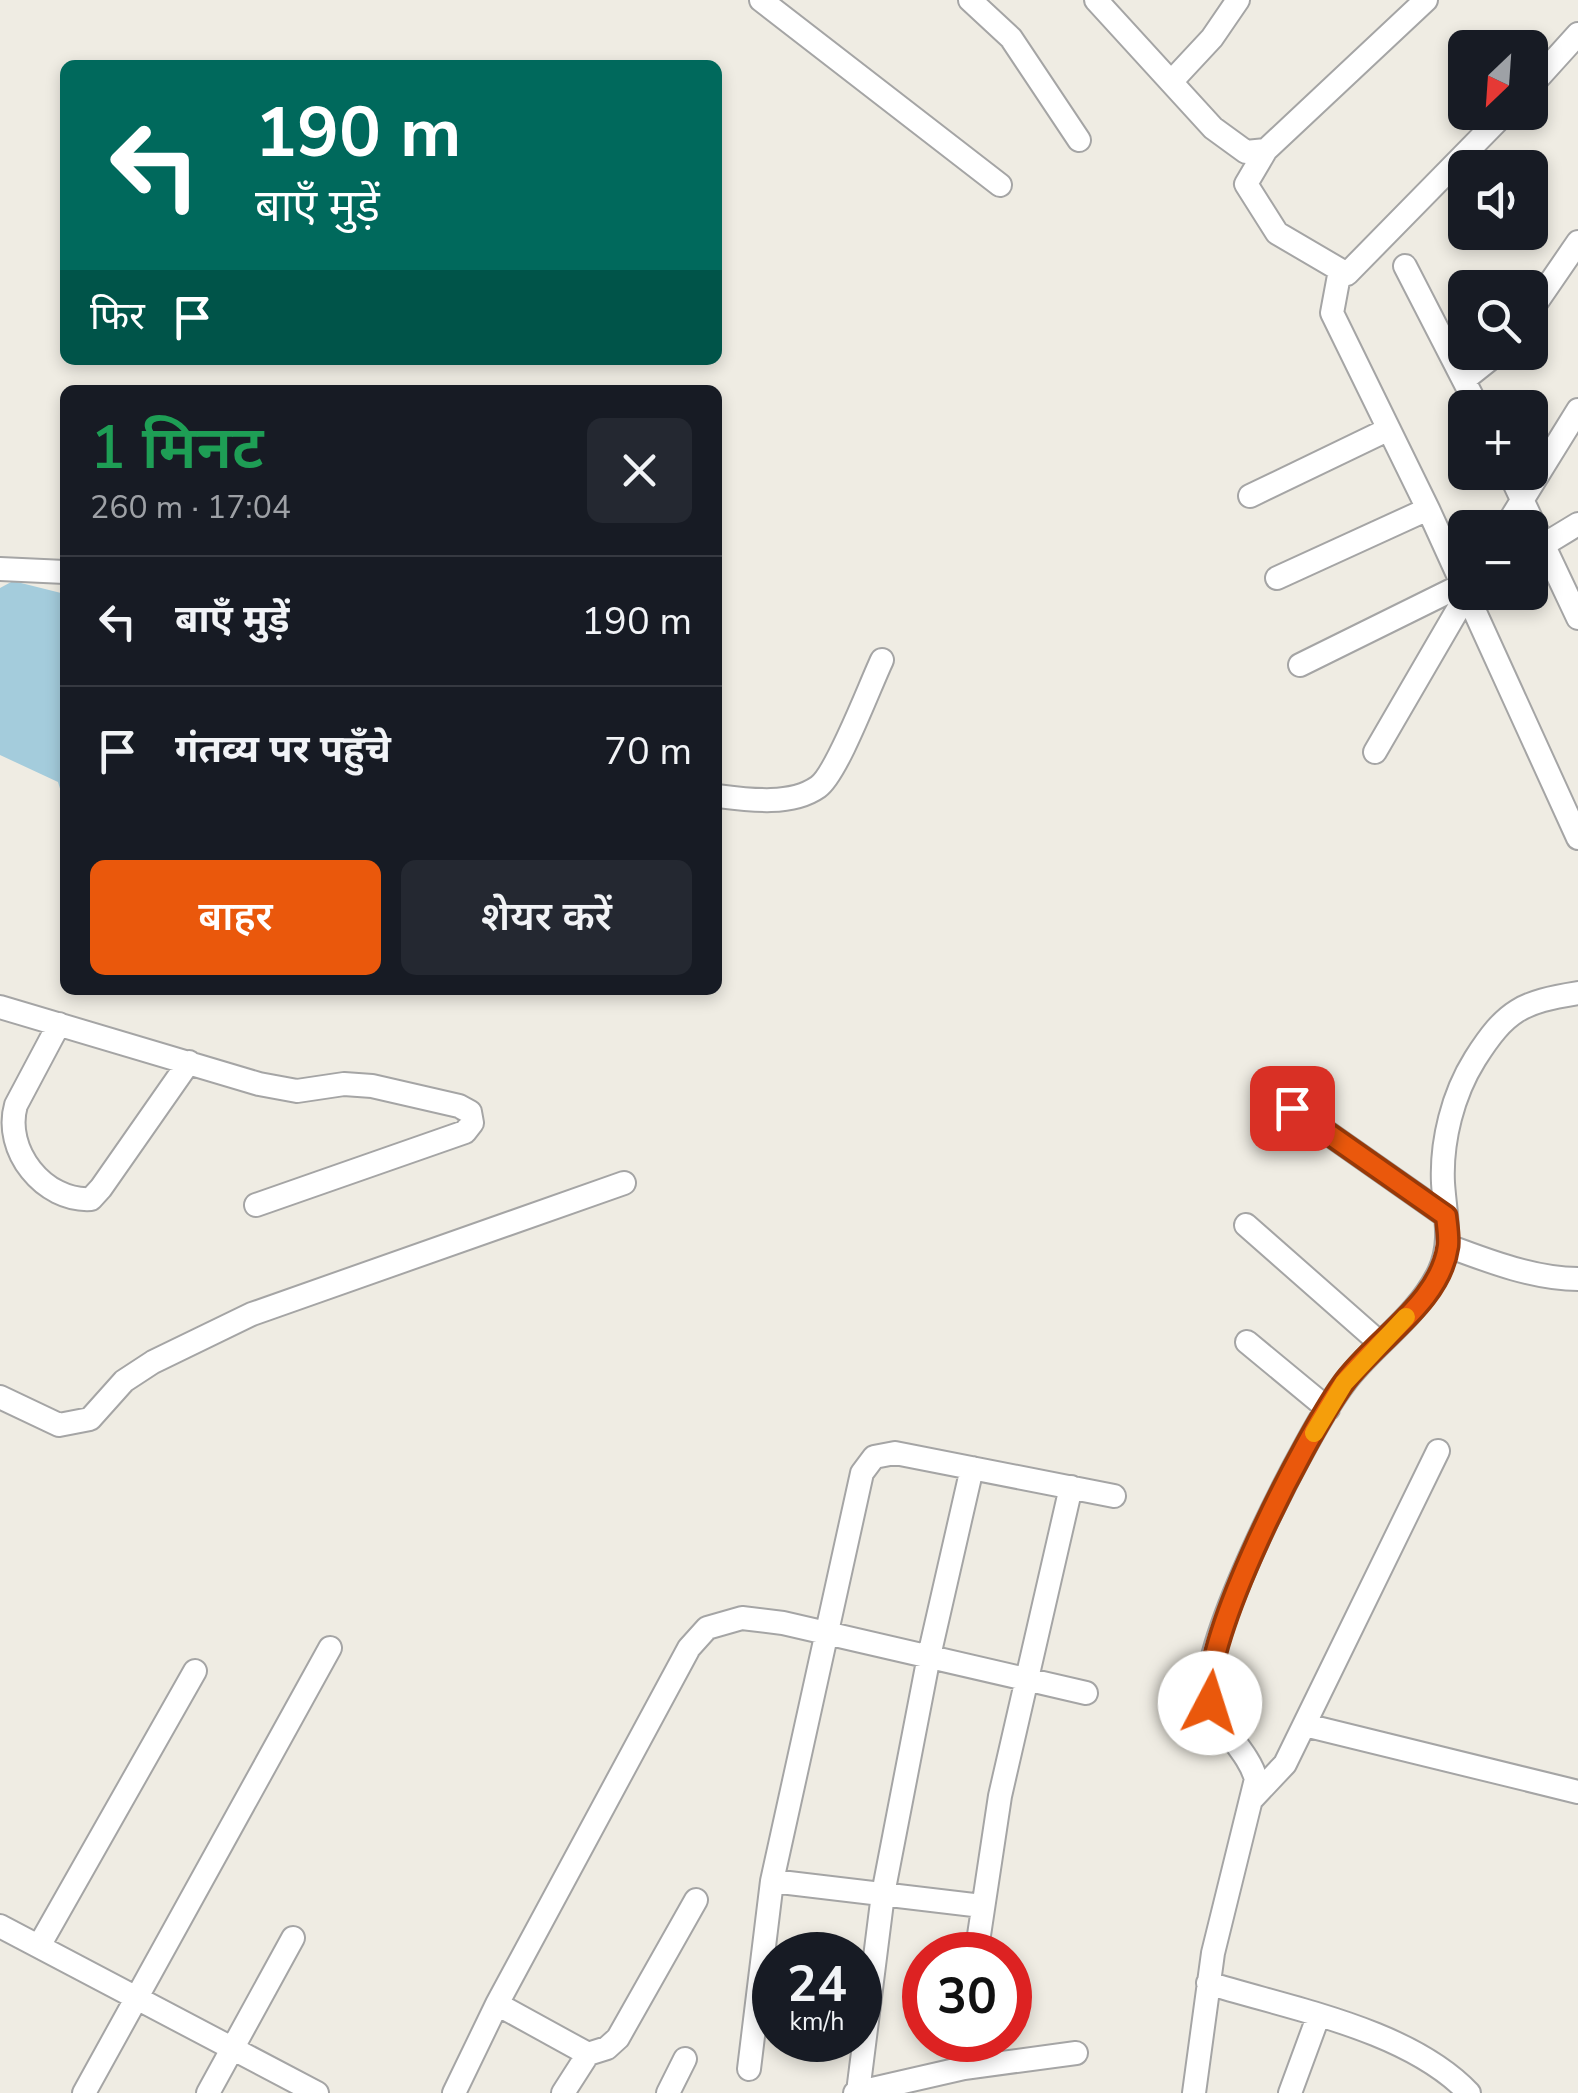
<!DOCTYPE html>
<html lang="hi">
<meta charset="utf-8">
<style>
body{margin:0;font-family:"Nunito Sans","Noto Sans Devanagari",sans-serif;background:#242831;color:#f1f3f6;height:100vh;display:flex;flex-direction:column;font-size:38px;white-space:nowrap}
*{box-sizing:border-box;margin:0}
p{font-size:32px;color:#9ea1a6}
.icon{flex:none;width:55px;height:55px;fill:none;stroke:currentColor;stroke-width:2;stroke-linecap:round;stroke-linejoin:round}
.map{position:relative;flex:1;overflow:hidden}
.panel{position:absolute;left:60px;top:385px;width:662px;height:610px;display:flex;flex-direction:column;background:#171b24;border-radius:15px;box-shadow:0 5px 15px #0003}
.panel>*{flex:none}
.guide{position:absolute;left:60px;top:60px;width:662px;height:305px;border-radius:15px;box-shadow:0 5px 15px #0003;background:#00695c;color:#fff;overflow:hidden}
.needle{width:65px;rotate:205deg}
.tools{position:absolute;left:1448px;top:30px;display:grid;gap:20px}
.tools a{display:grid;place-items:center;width:100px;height:100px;border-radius:15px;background:#171b24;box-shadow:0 5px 15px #0003;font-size:50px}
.speed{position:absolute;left:752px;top:1932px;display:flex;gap:20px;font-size:50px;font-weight:700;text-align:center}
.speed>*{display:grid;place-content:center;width:130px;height:130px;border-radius:50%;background:#171b24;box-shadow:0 5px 15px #0003;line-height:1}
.speed small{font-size:25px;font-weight:400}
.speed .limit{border:15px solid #d22;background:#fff;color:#111}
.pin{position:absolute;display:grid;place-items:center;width:85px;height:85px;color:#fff;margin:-42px;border-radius:20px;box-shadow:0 5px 15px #0006}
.me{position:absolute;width:110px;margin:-55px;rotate:5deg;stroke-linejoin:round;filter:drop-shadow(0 0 8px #0008)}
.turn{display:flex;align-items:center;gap:35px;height:210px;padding:0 30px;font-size:45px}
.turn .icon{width:130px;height:130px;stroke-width:2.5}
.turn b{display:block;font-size:70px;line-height:85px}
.then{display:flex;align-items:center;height:95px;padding:0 30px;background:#0003;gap:20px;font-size:38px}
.round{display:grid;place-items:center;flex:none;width:105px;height:105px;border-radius:15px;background:#242831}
.headline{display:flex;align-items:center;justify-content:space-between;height:170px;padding:0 30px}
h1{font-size:60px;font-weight:600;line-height:75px;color:#1e9e55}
.action{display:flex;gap:20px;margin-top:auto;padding:20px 30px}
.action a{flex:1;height:115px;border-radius:15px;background:#ea580c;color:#fff;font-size:40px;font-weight:600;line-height:115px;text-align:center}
.action a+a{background:#242831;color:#f1f3f6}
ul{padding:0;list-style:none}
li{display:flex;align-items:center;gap:30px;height:130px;padding:0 30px;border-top:2px solid #363941}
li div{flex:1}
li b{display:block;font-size:38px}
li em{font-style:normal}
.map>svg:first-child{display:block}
.water{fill:#a4ccdc}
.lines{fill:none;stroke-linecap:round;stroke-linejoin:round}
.minor-casing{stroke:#a5a5a5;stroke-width:26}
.minor{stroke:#fff;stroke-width:22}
.route-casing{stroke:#983908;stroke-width:25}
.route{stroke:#ea580c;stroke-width:18}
.slow{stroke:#f59e0b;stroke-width:18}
</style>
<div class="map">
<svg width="1578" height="2093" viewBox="0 0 1578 2093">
<rect width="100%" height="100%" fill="#efece3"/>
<path class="water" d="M13 581 65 594V805L58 782 0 755V588Z"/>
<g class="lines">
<defs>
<path id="minor" d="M761 0 1000 185
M970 0 1011 38 1079 140
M1096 0 1213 128 1246 152 1266 150 1426 0
M1171 82 1212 38 1238 0
M1530 87 1578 34
M1266 150 1246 184 1277 233 1347 274 1506 112
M1405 266 1478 408
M1340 270 1332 313 1428 509 1578 838
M1530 312 1578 242
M1465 379 1499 352
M1509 472 1578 618
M1250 496 1387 430
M1505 528 1578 410
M1545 544 1578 524
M0 569 65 572
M1277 578 1428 509
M1300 665 1462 585
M1375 752 1468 592
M718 796C749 800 791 806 818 787 837 774 870 685 882 660
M0 1007 259 1084 297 1091 344 1084 372 1086 459 1106 470 1112 472 1123 465 1132 256 1205
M59 1024 16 1105C3 1150 44 1202 91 1199L101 1188 189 1062
M1292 1108 1446 1216
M1246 1225 1380 1343
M1448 1246C1488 1261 1535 1279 1578 1279
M1247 1342 1328 1409
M0 1397 59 1425 90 1419 124 1381 153 1362 252 1314 624 1183
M1305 1725 1578 1792
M1252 1799 1285 1764 1438 1451
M772 1881 982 1906
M0 1926 317 2093
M39 1946 195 1671
M976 1955 1000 1796 1071 1487
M1208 1983C1291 2009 1408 2029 1469 2093
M497 2004 588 2054
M964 2068 967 2040
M749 2069 772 1881 862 1473 874 1457 895 1453 1114 1496
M858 2092 883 1894 929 1656 972 1468
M84 2093 330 1648
M208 2093 293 1938
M454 2093 497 2004 689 1648 707 1628 742 1618 783 1623 1086 1693
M563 2093 588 2054 607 2048 618 2038 696 1900
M668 2093 685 2059
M855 2093 964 2068 1076 2053
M1194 2093 1213 1953 1256 1779C1247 1746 1207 1721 1208 1686 1210 1624 1306 1433 1345 1382 1374 1344 1418 1316 1439 1272 1453 1243 1445 1214 1443 1183 1441 1141 1453 1094 1475 1059 1506 1010 1522 1002 1578 993
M1290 2093 1318 2017"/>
</defs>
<use href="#minor" class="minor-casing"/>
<use href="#minor" class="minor"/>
</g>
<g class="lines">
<defs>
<path id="route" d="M1210 1703C1200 1640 1304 1439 1343 1384 1375 1339 1440 1304 1448 1246 1449 1236 1447 1225 1446 1216L1292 1108"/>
</defs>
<use href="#route" class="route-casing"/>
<use href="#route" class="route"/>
<path class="slow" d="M1314 1433 1344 1383 1406 1317"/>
</g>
</svg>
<div class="tools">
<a><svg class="needle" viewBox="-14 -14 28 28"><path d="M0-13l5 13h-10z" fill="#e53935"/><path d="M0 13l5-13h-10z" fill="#9ea1a6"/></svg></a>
<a><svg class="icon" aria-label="sound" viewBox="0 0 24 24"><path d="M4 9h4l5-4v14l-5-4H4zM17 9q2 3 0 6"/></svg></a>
<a><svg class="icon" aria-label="search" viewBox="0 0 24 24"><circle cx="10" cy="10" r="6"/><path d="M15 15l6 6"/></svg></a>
<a>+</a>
<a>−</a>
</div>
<div class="speed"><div>24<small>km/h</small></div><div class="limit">30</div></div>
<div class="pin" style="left:1292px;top:1108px;background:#d93025"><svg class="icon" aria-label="arrive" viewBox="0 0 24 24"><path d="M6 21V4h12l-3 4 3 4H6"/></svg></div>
<svg class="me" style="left:1210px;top:1703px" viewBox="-20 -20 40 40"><circle r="19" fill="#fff"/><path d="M0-13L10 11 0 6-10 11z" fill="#ea580c"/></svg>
<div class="guide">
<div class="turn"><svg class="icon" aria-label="left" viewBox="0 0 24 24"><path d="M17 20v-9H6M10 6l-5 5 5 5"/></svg><div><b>190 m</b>बाएँ मुड़ें</div></div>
<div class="then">फिर<svg class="icon" aria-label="arrive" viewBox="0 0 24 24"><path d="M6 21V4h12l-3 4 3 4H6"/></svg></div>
</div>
<section class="panel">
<div class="headline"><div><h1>1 मिनट</h1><p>260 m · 17:04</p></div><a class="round"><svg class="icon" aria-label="close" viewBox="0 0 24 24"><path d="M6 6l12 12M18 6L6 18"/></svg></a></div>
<ul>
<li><svg class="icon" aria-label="left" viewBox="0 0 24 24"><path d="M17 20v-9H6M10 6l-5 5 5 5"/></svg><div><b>बाएँ मुड़ें</b></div><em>190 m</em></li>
<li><svg class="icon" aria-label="arrive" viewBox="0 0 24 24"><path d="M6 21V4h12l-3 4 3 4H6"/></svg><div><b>गंतव्य पर पहुँचे</b></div><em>70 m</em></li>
</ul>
<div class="action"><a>बाहर</a><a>शेयर करें</a></div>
</section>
</div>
